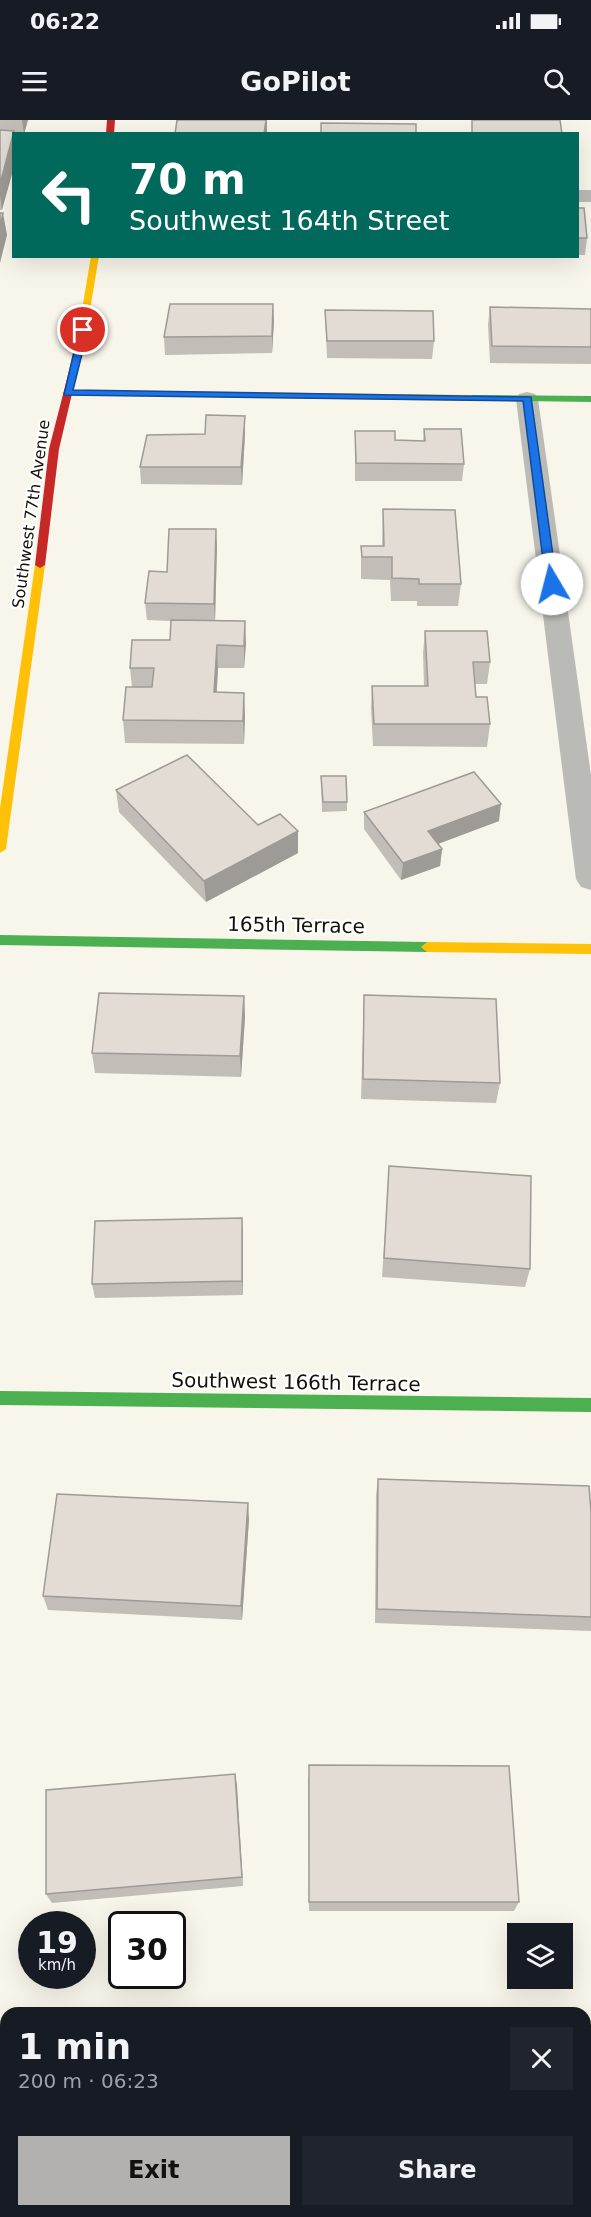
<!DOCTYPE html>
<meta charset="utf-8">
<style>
body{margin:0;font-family:"DejaVu Sans",sans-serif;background:#20242c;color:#f1f3f6;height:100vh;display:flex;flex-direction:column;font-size:22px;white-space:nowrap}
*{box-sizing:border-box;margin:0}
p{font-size:20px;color:#9ea1a6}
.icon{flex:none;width:33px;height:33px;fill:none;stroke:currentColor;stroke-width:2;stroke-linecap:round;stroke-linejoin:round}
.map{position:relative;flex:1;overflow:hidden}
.details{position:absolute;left:0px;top:1887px;width:591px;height:210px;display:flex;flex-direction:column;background:#171b24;border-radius:18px 18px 0 0;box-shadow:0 6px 24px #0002}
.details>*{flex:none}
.banner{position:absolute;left:12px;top:12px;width:567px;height:126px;border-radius:0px;box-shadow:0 6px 24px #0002;background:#00695c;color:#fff;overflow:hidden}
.fabs{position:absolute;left:507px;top:1803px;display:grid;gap:12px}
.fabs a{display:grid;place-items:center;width:66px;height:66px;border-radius:0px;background:#171b24;box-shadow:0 6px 24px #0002;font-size:30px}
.speed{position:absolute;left:18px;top:1791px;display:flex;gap:12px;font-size:30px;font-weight:700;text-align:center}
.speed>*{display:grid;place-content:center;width:78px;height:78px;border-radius:50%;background:#171b24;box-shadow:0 6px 24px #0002;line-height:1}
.speed small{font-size:15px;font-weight:400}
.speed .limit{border:3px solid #111;border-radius:9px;background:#fff;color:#111}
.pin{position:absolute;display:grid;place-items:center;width:51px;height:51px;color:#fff;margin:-26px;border:3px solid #fff;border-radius:50%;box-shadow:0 2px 6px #0007}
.me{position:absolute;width:66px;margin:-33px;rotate:352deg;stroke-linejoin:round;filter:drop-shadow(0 0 4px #0008)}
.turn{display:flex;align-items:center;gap:21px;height:126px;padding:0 18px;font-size:27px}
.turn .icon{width:78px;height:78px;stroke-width:2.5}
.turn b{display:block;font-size:42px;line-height:51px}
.round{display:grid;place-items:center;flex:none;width:63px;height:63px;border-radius:0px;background:#20242c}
.overview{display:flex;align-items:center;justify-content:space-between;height:102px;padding:0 18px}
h1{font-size:36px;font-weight:600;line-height:45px}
.action{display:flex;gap:12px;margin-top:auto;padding:12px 18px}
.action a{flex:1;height:69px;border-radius:0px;background:#b2b1af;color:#111;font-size:24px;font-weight:600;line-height:69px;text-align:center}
.action a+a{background:#20242c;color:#f1f3f6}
.status{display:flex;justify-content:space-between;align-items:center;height:42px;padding:0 30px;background:#171b24;direction:ltr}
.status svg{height:16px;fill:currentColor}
header{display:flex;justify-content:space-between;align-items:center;height:78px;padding:0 18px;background:#171b24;font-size:27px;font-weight:600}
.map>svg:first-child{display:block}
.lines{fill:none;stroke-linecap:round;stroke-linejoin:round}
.street{fill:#babbb6;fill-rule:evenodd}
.fast{fill:#4caf50;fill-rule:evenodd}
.slow{fill:#ffc107;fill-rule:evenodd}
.jam{fill:#c62828;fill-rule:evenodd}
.wall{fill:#c2bdb7}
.shaded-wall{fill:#9e9a95}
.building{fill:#e2dcd5;stroke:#9e9a95;stroke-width:1.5}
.route{fill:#1a73e8;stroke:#114b97;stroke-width:1.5}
.labels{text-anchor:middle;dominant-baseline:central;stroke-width:4.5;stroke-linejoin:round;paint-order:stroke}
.far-street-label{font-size:16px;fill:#141109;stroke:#fff}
.street-label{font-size:20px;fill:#141109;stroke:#fff}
</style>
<div class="status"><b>06:22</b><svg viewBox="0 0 49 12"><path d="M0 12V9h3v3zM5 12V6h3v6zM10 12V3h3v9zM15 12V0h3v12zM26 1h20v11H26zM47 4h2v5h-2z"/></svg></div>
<header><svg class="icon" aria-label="menu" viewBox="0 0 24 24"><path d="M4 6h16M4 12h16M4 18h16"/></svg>GoPilot<svg class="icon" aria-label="search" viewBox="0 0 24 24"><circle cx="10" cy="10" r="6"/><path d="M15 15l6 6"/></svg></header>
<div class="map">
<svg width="591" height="2097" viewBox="0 0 591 2097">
<rect width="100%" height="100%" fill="#f8f5eb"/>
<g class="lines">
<path class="street" d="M578 70H591V82H578Z
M527 272 535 274 538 279 591 655V770L581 767 576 759 516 279 519 274Z
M0 1911H6V1955H0Z
M585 1920H591V1964H585Z"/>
<path class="fast" d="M471 275 591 276V282L468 280 466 278Z
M0 815 427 822 433 827 427 832 0 825Z
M0 1271 591 1278V1292L0 1285Z"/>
<path class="slow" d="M91 136H99L86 214 82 217 78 214Z
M67 270 471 275 476 278 471 281 64 275 62 273Z
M40 442 45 445 6 729 0 733V688L35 445Z
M427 822 591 824V834L427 832 421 827Z"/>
<path class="jam" d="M107 0H115L114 14H106Z
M79 212 86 214 59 329 45 445 40 448 35 445 49 329Z"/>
</g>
<path class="wall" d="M0 0H28L24 14H14L2 90H0Z
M578 88 587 118 585 135H578Z
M490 187 591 189V244L490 243 488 205Z
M325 190 434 221 432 239 327 238Z
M274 201 272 233 165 235 164 217Z
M424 309 464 344 462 361H355V311L395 320 423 321Z
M245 314 242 365 141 364 140 347Z
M383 389 461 464 458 486H417V481H391L390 460 361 459V426H382Z
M217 426 215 501 246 523 244 548H218L217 572 245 595 244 624 125 623 123 600 132 567 130 548 170 520 171 501 147 500 145 483 167 452Z
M425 511 490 542 487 564H475L476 577 490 604 487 627 373 626 371 588 372 566H424L423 533Z
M321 656 347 682V691L322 692Z
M116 670 298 733 206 782 119 692Z
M364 692 499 701 438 724 442 729 440 746 401 760 364 709Z
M364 875 500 963 496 983 361 979Z
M244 876 245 897 241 957 95 953 92 933Z
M388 1066 530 1149 525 1167 382 1157Z
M242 1098 243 1175 95 1178 92 1164Z
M378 1359 591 1392V1511L375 1503 376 1375Z
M249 1399 242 1500 48 1490 43 1476Z
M235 1654 243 1766 52 1783 46 1774Z
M308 1657 519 1782 514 1791H309Z"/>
<path class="shaded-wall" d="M22 0H28L24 14Z
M266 0H267V14H264Z
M14 14V47L2 90 0 75V64Z
M3 93 7 115 0 143V107Z
M273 184 274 201 272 233V216Z
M245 296V314L242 365 241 347Z
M216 409 217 426 215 501 214 484Z
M245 501 246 523 244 548V526Z
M217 525 218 548 215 595 214 572Z
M244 573 245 595 244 624 243 601Z
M501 684 499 701 427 728 428 711Z
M298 711V733L206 782 204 761Z
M442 729 440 746 401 760 403 743Z
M244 876 245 897 241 957 240 936Z
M242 1098 243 1113V1175L242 1161Z
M248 1383 249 1399 242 1500 241 1486Z
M235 1654 237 1665 243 1766 242 1757Z"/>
<path class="building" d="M177 0H266L264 14H175Z
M472 0H560L562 14H472Z
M321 3 416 4V14H321Z
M0 10 14 11 0 64Z
M578 88H584L587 118H578Z
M0 93H3L0 107Z
M170 184H273L272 216 164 217Z
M490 187 591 189V227L492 226Z
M325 190 433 191 434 221H327Z
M206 295 245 296 241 347H140L147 315 205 314Z
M424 309H461L464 344 356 343 355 311H395V320L425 321Z
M383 389 455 390 461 464H419V459L392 458V437H362L361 426H384Z
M169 409H216L214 484 145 483 149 451 167 452Z
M171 500 245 501 244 526 217 525 214 572 244 573 243 601 123 600 126 567H152L154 548H130L132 520H170Z
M425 511H487L490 542H473L476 577H487L490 604H374L372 566H428Z
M187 635 258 705 280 694 298 711 204 761 116 670Z
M474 652 501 684 428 711 442 729 403 743 364 692Z
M321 656H346L347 682H323Z
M99 873 244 876 240 936 92 933Z
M364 875 496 879 500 963 363 959Z
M389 1046 531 1056 530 1149 384 1138Z
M242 1098V1161L92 1164 95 1101Z
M378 1359 589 1366 591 1392V1497L377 1489Z
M57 1374 248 1383 241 1486 43 1476Z
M309 1645 509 1646 519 1782H309Z
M235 1654 242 1757 46 1774V1670Z
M10 2091H250V2097H9Z
M325 2091H367L438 2097H325Z"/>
<path class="route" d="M83 207 88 210 73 270 531 277 557 464 552 467 546 464 523 281 64 275 79 210Z"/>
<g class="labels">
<g class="far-street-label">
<text transform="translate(31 394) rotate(-82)">Southwest 77th Avenue</text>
</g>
<g class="street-label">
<text transform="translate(296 805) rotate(1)">165th Terrace</text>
<text transform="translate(296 1262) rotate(1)">Southwest 166th Terrace</text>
</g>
</g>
</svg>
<div class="fabs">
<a><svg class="icon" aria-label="layers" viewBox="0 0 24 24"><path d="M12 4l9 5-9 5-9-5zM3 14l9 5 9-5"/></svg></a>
</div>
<div class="speed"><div>19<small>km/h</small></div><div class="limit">30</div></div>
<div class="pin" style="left:83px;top:210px;background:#d93025"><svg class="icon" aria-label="arrive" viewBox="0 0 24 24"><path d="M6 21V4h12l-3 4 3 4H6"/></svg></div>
<svg class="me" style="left:552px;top:464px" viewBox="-20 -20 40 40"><circle r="19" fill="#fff"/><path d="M0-13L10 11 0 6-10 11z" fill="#1a73e8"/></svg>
<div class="banner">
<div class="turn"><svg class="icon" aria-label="left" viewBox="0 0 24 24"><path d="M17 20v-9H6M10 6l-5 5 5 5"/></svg><div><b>70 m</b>Southwest 164th Street</div></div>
</div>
<section class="details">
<div class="overview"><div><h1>1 min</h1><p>200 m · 06:23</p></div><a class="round"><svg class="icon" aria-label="close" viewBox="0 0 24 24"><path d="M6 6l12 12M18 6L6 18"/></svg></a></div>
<div class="action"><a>Exit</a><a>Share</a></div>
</section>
</div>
